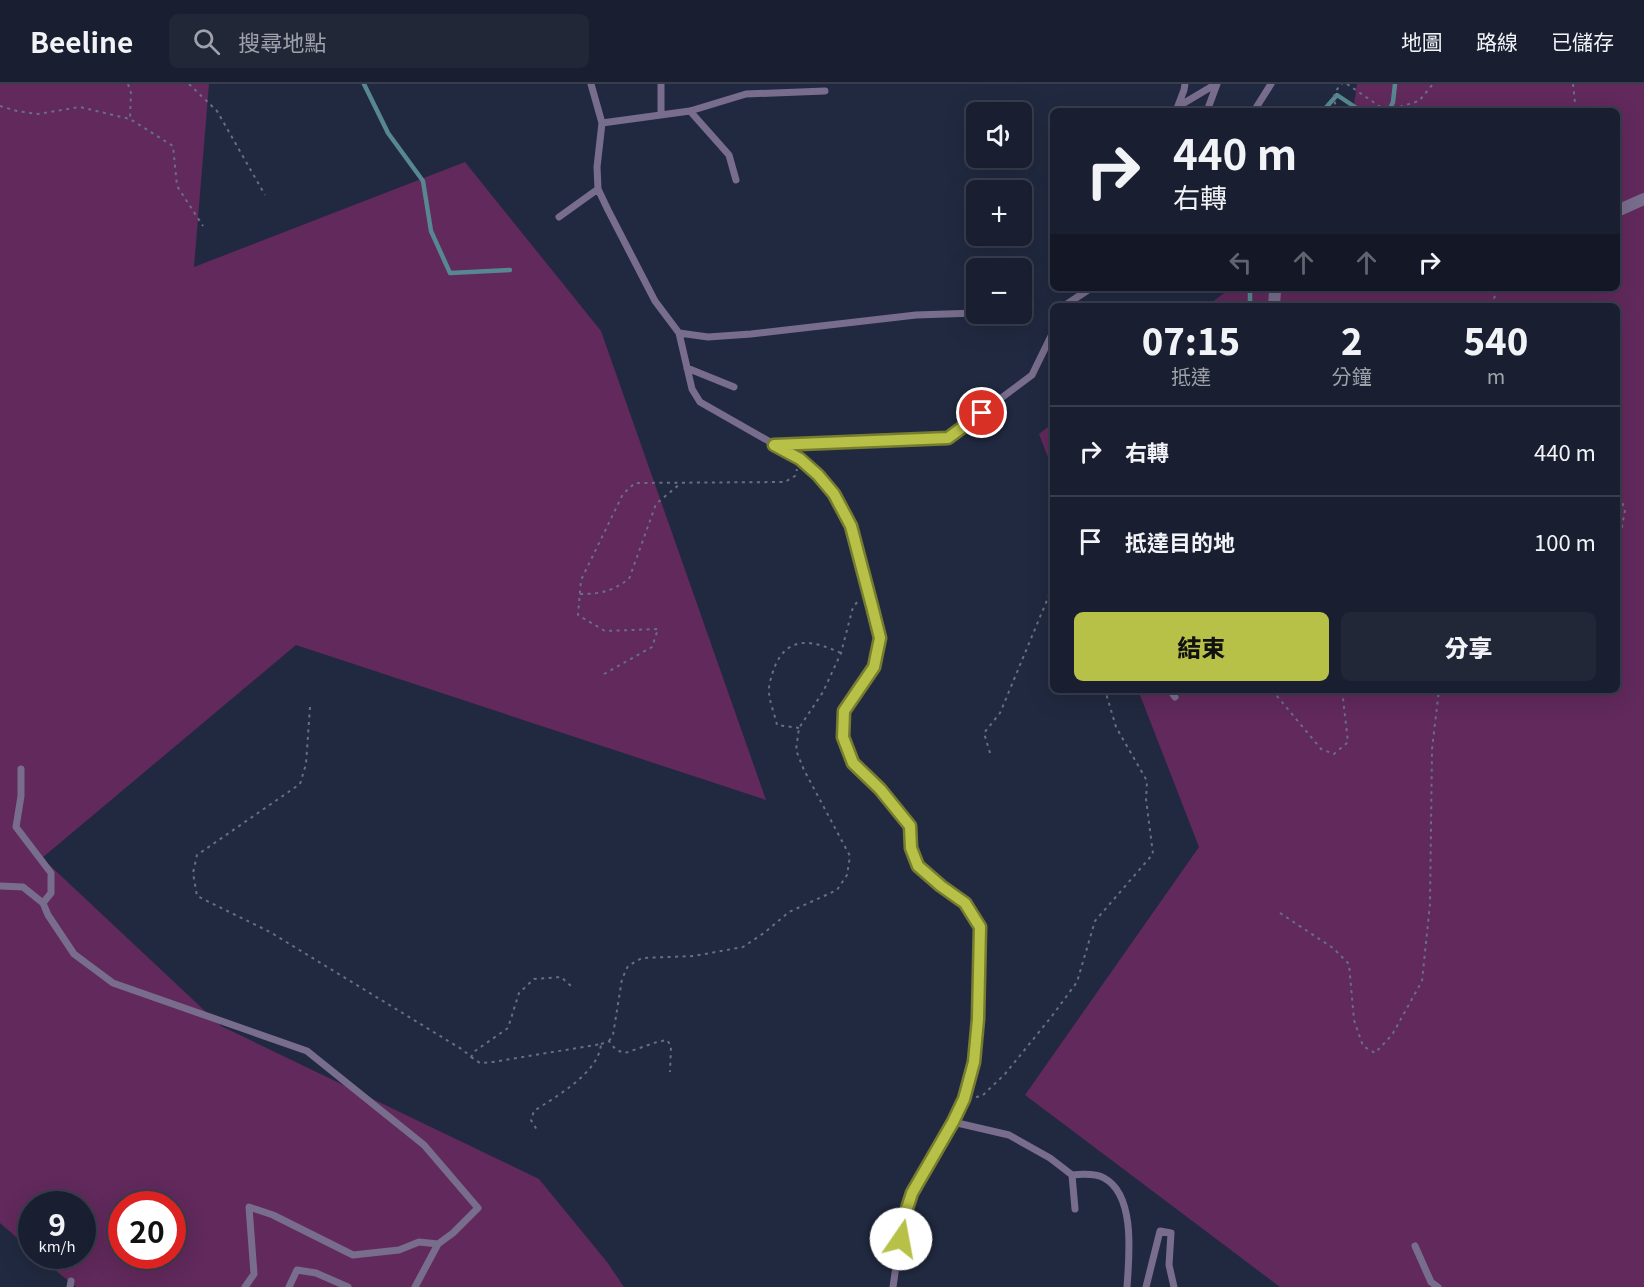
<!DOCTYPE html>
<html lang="zh-TW">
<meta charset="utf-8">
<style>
body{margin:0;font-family:Georgia,"Noto Sans TC",serif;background:#222738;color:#f1f3f6;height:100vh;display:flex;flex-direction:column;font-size:22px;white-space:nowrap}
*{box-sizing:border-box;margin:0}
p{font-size:20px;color:#9fa2ab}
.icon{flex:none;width:33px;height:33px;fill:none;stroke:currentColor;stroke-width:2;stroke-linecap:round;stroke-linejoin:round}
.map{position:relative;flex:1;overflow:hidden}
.sheet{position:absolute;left:1050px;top:219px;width:570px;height:390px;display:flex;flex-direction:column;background:#191f30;border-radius:9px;box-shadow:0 6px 24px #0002,0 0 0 2px #373d4c}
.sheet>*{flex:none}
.top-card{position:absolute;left:1050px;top:24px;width:570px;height:183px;border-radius:9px;box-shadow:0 6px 24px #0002,0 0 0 2px #373d4c;background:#191f30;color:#f1f3f6;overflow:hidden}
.buttons{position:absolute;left:966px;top:18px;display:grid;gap:12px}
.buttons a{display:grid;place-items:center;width:66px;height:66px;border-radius:9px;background:#191f30;box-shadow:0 6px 24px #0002,0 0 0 2px #373d4c;font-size:30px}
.speed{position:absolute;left:18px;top:1107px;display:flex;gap:12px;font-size:30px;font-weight:700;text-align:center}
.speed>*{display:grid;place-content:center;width:78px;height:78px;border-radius:50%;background:#191f30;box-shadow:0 6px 24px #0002,0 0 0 2px #373d4c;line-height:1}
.speed small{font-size:15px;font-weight:400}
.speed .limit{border:9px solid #d22;background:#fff;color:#111}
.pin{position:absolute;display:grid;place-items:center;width:51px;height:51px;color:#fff;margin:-26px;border:3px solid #fff;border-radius:50%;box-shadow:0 2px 6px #0007}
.me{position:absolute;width:66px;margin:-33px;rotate:12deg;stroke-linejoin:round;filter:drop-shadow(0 0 4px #0008)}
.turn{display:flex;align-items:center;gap:21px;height:126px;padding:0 24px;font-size:27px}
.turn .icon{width:78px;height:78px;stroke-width:2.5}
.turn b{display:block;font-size:42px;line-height:51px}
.lanes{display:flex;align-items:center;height:57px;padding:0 24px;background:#0003;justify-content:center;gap:30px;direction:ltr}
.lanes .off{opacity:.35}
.eta{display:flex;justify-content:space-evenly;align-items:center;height:102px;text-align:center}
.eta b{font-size:36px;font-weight:800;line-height:42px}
.primary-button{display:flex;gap:12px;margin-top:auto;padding:12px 24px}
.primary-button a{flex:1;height:69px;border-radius:9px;background:#b7c147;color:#111;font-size:24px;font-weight:800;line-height:69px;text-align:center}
.primary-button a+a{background:#222738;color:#f1f3f6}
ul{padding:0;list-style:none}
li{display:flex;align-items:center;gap:18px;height:90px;padding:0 24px;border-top:2px solid #373d4c}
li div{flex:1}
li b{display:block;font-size:22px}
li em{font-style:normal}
header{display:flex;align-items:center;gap:36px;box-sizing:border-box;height:84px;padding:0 30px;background:#191f30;border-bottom:2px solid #373d4c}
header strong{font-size:28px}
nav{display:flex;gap:33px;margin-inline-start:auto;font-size:21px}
.search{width:420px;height:54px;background:#222738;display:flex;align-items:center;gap:15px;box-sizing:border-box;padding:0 21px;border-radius:9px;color:#9fa2ab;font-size:22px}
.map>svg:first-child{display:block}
.green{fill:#61295c;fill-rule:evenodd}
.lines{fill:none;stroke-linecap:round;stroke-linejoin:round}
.stream{stroke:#578790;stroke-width:4.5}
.path{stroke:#686f82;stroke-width:2;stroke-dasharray:3 4.5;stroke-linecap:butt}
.service{stroke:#786d8c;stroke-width:7}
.minor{stroke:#786d8c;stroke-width:12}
.route-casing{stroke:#777d2e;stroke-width:15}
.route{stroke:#b7c147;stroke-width:10}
</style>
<header>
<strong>Beeline</strong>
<div class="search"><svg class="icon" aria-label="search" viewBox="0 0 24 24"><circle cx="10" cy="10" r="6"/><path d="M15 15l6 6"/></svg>搜尋地點</div>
<nav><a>地圖</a><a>路線</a><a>已儲存</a></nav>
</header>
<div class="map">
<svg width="1644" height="1203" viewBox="0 0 1644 1203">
<rect width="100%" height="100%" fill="#212940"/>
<path class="green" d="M0 0H209L194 183 465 78 601 247 766 716 296 561 42 774 221 942 539 1095 607 1178 624 1203H76L38 1172H82V1120H32L31 1166 0 1139ZM122 1120H172V1172H122Z
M1357 0H1644V1203H1280L1025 1011 1199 763 1138 606H1617V222H1207L1231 204H1617V27H1353Z
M1053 339V386L1039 350Z"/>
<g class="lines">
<path class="stream" d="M364 0 388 49 423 97 431 147 450 189 510 186
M1323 27 1337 11 1361 27
M1389 27 1393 18 1395 0
M1250 222V204"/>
<path class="path" d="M128 0 131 9 130 35
M189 0 217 27 265 111
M1347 0 1379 22 1396 24 1419 17 1433 0
M1573 0 1575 19 1573 27
M0 22 17 27 38 30 80 23 130 35 173 62 177 102 203 142
M1339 27C1332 16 1332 9 1342 0
M1492 222 1497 204
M1617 405 1625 426 1617 470
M580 510C602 510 612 507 629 495L656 420 681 399
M604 590 652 563 658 545 605 547 578 531 581 496 623 410 635 399 785 398 795 392 797 385
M1272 606 1321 665 1334 670 1348 658 1342 606
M310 623 306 680 300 700 197 771 193 789 197 812 270 848 463 966 471 973 475 967 508 944 519 909 534 895 561 893 571 902
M799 644 777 641C775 631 770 620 769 609 768 602 772 590 775 582 789 550 814 557 841 569
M990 669 984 649 1000 629 1050 509 1053 508
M1280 829 1333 864 1349 880 1354 936 1363 962 1375 969 1392 951 1422 897 1430 820 1432 665 1439 606
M609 957 613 951 622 895 628 882 642 874 694 872 743 863 764 849 789 828 837 806 847 791 850 772 804 686 796 666 799 644 823 608 841 569 853 523 860 515
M601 960 609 957 616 966 625 969 657 958 667 956 671 962 670 988
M471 973 480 979 493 978 601 960C599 989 555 1013 534 1027L531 1036 537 1046
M976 1013 982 1012 1005 990 1052 932 1077 898 1095 837 1153 770 1146 715 1147 697 1116 643 1105 606"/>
<path class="service" d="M591 0 602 39 597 83 598 105 608 126 655 217 679 249 692 305 700 318 800 375 818 391 834 410 851 442 880 554 874 583 845 627 843 653 853 679 880 705 910 742 911 764 918 782 941 802 965 819 980 843 978 935 974 978 964 1015 953 1038 912 1109 902 1140 893 1203
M661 0V31
M1179 22 1216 0
M690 27 729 71 736 96
M1176 27 1184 6 1185 0
M1207 27 1217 0
M1254 27 1271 0
M602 39 690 27 746 10 825 7
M559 133 598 105
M1066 222 1067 220 1091 204
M679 249 708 253 751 250 916 231 976 229
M687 284 734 303
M777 361 948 354 1032 291 1053 248
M1170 606 1175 613
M21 685V712L16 743 51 789V809L43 819
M0 802 23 803 43 819 48 831 74 870 113 899 307 967 424 1061 478 1124 453 1149 438 1160 419 1158 399 1166 353 1171 273 1131 249 1123 254 1190 245 1203
M953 1038 1009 1051 1050 1074 1072 1091C1082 1090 1095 1089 1104 1094 1136 1111 1129 1173 1127 1203
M1072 1091 1075 1125
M1415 1162 1431 1198 1438 1203
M70 1203 71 1197
M289 1203 297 1186 316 1189 348 1203
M415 1203 438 1160
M1146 1203 1160 1147 1171 1149 1169 1181 1174 1203"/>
<path class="minor" d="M1617 127 1644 115
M1274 222 1275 207 1278 204"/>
</g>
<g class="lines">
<defs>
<path id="route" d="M901 1155 902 1140 912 1109 953 1038 964 1015 974 978 978 935 980 843 965 819 941 802 918 782 911 764 910 742 880 705 853 679 843 653 844 627 874 583 880 554 872 522 851 442 834 410 818 391 800 375 774 361 948 354 982 329"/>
</defs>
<use href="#route" class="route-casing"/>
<use href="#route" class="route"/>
</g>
</svg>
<div class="buttons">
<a><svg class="icon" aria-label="sound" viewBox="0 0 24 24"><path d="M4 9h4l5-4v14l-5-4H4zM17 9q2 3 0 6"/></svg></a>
<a>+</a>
<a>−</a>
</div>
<div class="speed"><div>9<small>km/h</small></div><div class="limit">20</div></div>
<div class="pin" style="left:982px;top:329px;background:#d93025"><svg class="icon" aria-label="arrive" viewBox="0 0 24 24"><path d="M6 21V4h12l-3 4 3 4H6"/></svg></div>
<svg class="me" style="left:901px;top:1155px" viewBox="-20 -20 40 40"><circle r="19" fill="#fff"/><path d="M0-13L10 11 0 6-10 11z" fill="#b7c147"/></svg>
<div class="top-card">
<div class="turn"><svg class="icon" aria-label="right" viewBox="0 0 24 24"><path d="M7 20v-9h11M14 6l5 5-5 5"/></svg><div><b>440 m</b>右轉</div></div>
<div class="lanes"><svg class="icon off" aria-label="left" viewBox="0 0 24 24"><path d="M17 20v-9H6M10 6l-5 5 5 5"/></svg><svg class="icon off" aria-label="ahead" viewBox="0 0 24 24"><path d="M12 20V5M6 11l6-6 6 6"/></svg><svg class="icon off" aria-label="ahead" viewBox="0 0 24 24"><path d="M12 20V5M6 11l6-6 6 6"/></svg><svg class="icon" aria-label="right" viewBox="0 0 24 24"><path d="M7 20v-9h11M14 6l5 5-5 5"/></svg></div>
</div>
<section class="sheet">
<div class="eta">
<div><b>07:15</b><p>抵達</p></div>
<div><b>2</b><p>分鐘</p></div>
<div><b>540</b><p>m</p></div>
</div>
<ul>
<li><svg class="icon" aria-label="right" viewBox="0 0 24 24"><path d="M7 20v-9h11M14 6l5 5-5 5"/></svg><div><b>右轉</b></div><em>440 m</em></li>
<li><svg class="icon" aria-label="arrive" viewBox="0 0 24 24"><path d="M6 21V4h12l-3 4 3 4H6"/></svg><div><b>抵達目的地</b></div><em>100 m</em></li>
</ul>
<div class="primary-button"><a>結束</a><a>分享</a></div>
</section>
</div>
